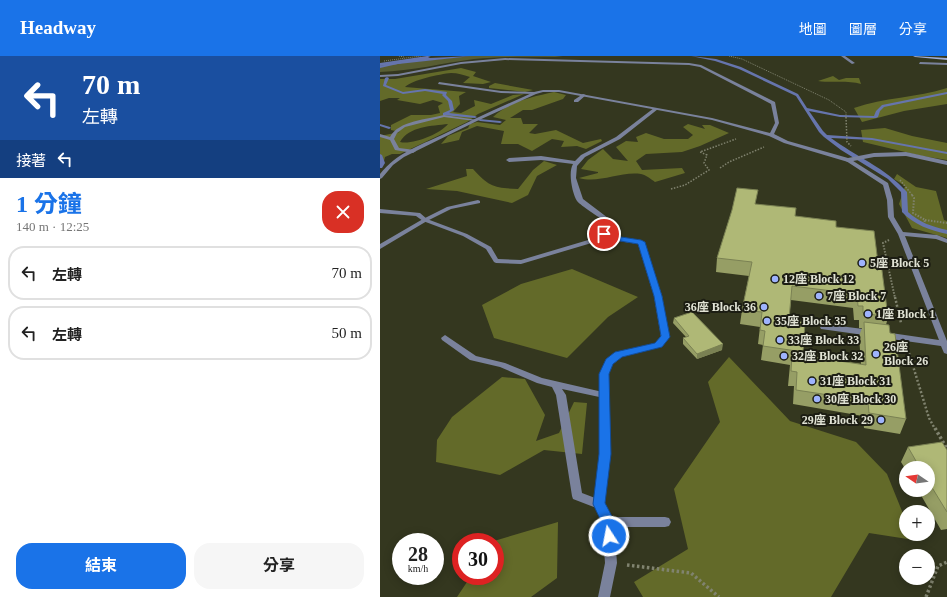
<!DOCTYPE html>
<html lang="zh-TW">
<meta charset="utf-8">
<style>
body{margin:0;font-family:"Times New Roman","Noto Sans TC",serif;background:#f6f6f6;color:#222;height:100vh;display:flex;flex-direction:column;font-size:15px;white-space:nowrap}
*{box-sizing:border-box;margin:0}
p{font-size:13px;color:#767676}
.icon{flex:none;width:22px;height:22px;fill:none;stroke:currentColor;stroke-width:2;stroke-linecap:round;stroke-linejoin:round}
.map{position:relative;flex:1;overflow:hidden}
.side{display:flex;flex-direction:column;background:#fff;width:380px}
.side>*{flex:none}
.top-card{background:#1a4fa0;color:#fff;overflow:hidden}
.needle{width:26px;rotate:283deg}
.fabs{position:absolute;left:519px;top:405px;display:grid;gap:8px}
.fabs a{display:grid;place-items:center;width:36px;height:36px;border-radius:50%;background:#fff;box-shadow:0 2px 10px #0003;font-size:20px}
.speed{position:absolute;left:12px;top:477px;display:flex;gap:8px;font-size:20px;font-weight:700;text-align:center}
.speed>*{display:grid;place-content:center;width:52px;height:52px;border-radius:50%;background:#fff;box-shadow:0 2px 10px #0003;line-height:1}
.speed small{font-size:10px;font-weight:400}
.speed .limit{border:6px solid #d22;background:#fff;color:#111}
.pin{position:absolute;display:grid;place-items:center;width:34px;height:34px;color:#fff;margin:-17px;border:2px solid #fff;border-radius:50%;box-shadow:0 1px 4px #0007}
.me{position:absolute;width:44px;margin:-22px;rotate:349deg;stroke-linejoin:round;filter:drop-shadow(0 0 3px #0008)}
.turn{display:flex;align-items:center;gap:14px;height:84px;padding:0 16px;font-size:18px}
.turn .icon{width:52px;height:52px;stroke-width:2.5}
.turn b{display:block;font-size:28px;line-height:34px}
.then{display:flex;align-items:center;height:38px;padding:0 16px;background:#0003;gap:8px;font-size:15px}
.round{display:grid;place-items:center;flex:none;width:42px;height:42px;border-radius:16px;background:#f6f6f6}
.summary{display:flex;align-items:center;justify-content:space-between;height:68px;padding:0 16px}
h1{font-size:24px;font-weight:700;line-height:30px;color:#1a73e8}
.primary-button{display:flex;gap:8px;margin-top:auto;padding:8px 16px}
.primary-button a{flex:1;height:46px;border-radius:16px;background:#1a73e8;color:#fff;font-size:16px;font-weight:700;line-height:46px;text-align:center}
.primary-button a+a{background:#f6f6f6;color:#222}
ul{padding:0;list-style:none}
li{display:flex;align-items:center;gap:12px;height:54px;margin:0 8px 6px;padding:0 8px;border:2px solid #e0e0e0;border-radius:16px}
li div{flex:1}
li b{display:block;font-size:15px}
li em{font-style:normal}
header{display:flex;align-items:center;gap:24px;box-sizing:border-box;height:56px;padding:0 20px;background:#1a73e8;color:#fff}
header strong{font-size:19px}
nav{display:flex;gap:22px;margin-inline-start:auto;font-size:14px}
main{display:flex;flex:1;min-height:0}
.map>svg:first-child{display:block}
.green{fill:#585d33}
.forest{fill:#636a29;fill-rule:evenodd}
.water{fill:#6675ad}
.lines{fill:none;stroke-linecap:round;stroke-linejoin:round}
.stream{fill:#6675ad;fill-rule:evenodd}
.path-far4{stroke:#80836f;stroke-width:1;stroke-dasharray:1 1;stroke-linecap:butt}
.path-far3{stroke:#80836f;stroke-width:1.5;stroke-dasharray:1.5 1.5;stroke-linecap:butt}
.path-far2{stroke:#80836f;stroke-width:2;stroke-dasharray:1.5 1.5;stroke-linecap:butt}
.path-far1{stroke:#80836f;stroke-width:2.5;stroke-dasharray:2 2;stroke-linecap:butt}
.path{stroke:#80836f;stroke-width:3.5;stroke-dasharray:2.5 2.5;stroke-linecap:butt}
.service{fill:#7a829c;fill-rule:evenodd}
.minor{fill:#7a829c;fill-rule:evenodd}
.secondary{fill:#a1aed6;fill-rule:evenodd}
.wall{fill:#969e65;fill-rule:evenodd}
.shaded-wall{fill:#7a8153}
.building{fill:#afb876;stroke:#7a8153}
.route{fill:#1a73e8;stroke:#114b97}
.poi-dot{fill:#9eb3fd;stroke:#1c1d13;stroke-width:1.5}
.labels{text-anchor:middle;dominant-baseline:central;stroke-width:4;stroke-linejoin:round;paint-order:stroke}
.poi-label{font-size:12px;font-weight:bold;fill:#e1e3d5;stroke:#1c1d13;text-anchor:start}
</style>
<header>
<strong>Headway</strong>
<nav><a>地圖</a><a>圖層</a><a>分享</a></nav>
</header>
<main>
<section class="side">
<div class="top-card">
<div class="turn"><svg class="icon" aria-label="left" viewBox="0 0 24 24"><path d="M17 20v-9H6M10 6l-5 5 5 5"/></svg><div><b>70 m</b>左轉</div></div>
<div class="then">接著<svg class="icon" aria-label="left" viewBox="0 0 24 24"><path d="M17 20v-9H6M10 6l-5 5 5 5"/></svg></div>
</div>
<div class="summary"><div><h1>1 分鐘</h1><p>140 m · 12:25</p></div><a class="round" style="background:#d93025;color:#fff"><svg class="icon" aria-label="close" viewBox="0 0 24 24"><path d="M6 6l12 12M18 6L6 18"/></svg></a></div>
<ul>
<li><svg class="icon" aria-label="left" viewBox="0 0 24 24"><path d="M17 20v-9H6M10 6l-5 5 5 5"/></svg><div><b>左轉</b></div><em>70 m</em></li>
<li><svg class="icon" aria-label="left" viewBox="0 0 24 24"><path d="M17 20v-9H6M10 6l-5 5 5 5"/></svg><div><b>左轉</b></div><em>50 m</em></li>
</ul>
<div class="primary-button"><a>結束</a><a>分享</a></div>
</section>
<div class="map">
<svg width="567" height="541" viewBox="0 0 567 541">
<rect width="100%" height="100%" fill="#34371f"/>
<path class="green" d="M91 0H175L183 1C154 1 124 0 94 3 63 7 32 15 0 16V9Z"/>
<path class="forest" d="M81 12 96 16 93 20 111 26 103 28 83 27 90 21C83 19 78 17 71 17 60 18 32 24 25 31L86 36 79 40 80 48 73 56 81 57 95 50 94 44 111 48 133 39 144 38 98 58 87 66 20 98H12L5 101 3 109 0 108V80L20 76 11 74V69L31 59H51L60 57 58 50 63 47 53 44 40 48 17 44 20 42H9L0 45V23H15ZM68 68C60 78 33 89 20 86 29 70 52 70 68 68Z
M453 20 459 24 466 22H479L481 28C468 24 452 27 438 25Z
M115 27 153 34 145 36 109 32V30Z
M567 32V48L524 55 482 66 474 52C504 41 537 42 567 32Z
M174 36 186 39 183 43 152 54H143L130 62H141L143 68H158L149 77 155 78 176 74 203 87 221 83 222 85 206 93 197 90 181 91 184 85 172 83 152 95 138 88H121L124 75 97 70 82 76 79 84 61 88 68 80 88 72 90 68 97 66 120 69 126 64 113 61C130 45 152 41 174 36Z
M308 68 325 73 322 69H330L349 77 320 90 302 96 266 98 256 105 262 114 302 112 305 117 275 126C271 123 266 119 261 118 240 115 219 128 199 122L218 117V116L201 113 208 104 223 93 233 103 248 105 236 91 246 85 258 86 256 81 266 77 284 83H308L313 79 303 71Z
M505 72 532 80 567 87V104L542 100 483 86 481 74Z
M164 105 177 109 157 120 148 139 132 147 77 135 46 133 87 120 86 113H93C109 131 115 132 138 133L153 114Z
M517 118 536 131 556 135 564 164 567 165V182L532 172 519 148 525 130 514 123Z
M192 213 258 241 228 261 187 302 114 282 102 249 141 228Z
M349 301 410 365 476 386 507 418 526 465V478H532L534 484 489 477 451 541H263L254 526 308 493 294 433 340 366 328 326Z
M122 321 145 323 165 359 156 385 179 377 194 346 207 347 202 398 164 394 120 419 56 406 57 384 72 361Z
M178 466 177 522 151 541H77L91 520H115V486L114 485Z"/>
<path class="water" d="M47 0H51L48 1 50 2 92 0 0 10V7Z"/>
<g class="lines">
<path class="stream" d="M311 0 336 3 361 11 418 38 427 52 460 59 494 60 496 55 502 49 567 36V38L504 51 500 55 498 61 496 62 460 61 429 55 443 75 447 79 492 82 567 96V98L492 84 451 82C475 100 506 112 527 136L528 156C539 166 552 171 567 174V178C550 174 534 169 522 156L521 136 508 123 461 94 444 81 439 76 416 40 359 13 335 5Z
M21 5 22 7 0 12V10Z
M7 21 9 22 6 29 23 36 45 33 67 36 66 39 72 45 74 54 69 57 95 60 97 61 95 62 63 59V57L70 54 68 45 62 39 63 38 45 35 23 38 3 30 5 22Z
M99 63 120 65 122 66 120 67 100 65 98 64Z
M0 68 10 71 11 72 9 73 0 70Z
M0 98 2 99 5 107 2 112H0Z"/>
<path class="path-far4" d="M19 0 24 1
M349 0 362 3 449 44 466 56V62
M4 5 41 0"/>
<path class="path-far3" d="M466 61 467 86 471 90
M340 112 349 106 384 91
M520 124 533 140
M291 133 305 129 329 114 324 107 327 99 320 96 356 83"/>
<path class="path-far2" d="M532 139 534 142 533 157 545 164 544 167
M545 164 567 167
M509 184 503 187 515 242"/>
<path class="path-far1" d="M515 241 521 267
M529 297 549 362 555 373"/>
<path class="path" d="M555 372 567 393
M247 509 311 517 339 541
M546 541 558 510 567 506"/>
<path class="service" d="M461 0H465L475 7 472 8Z
M540 6 567 7V9L539 8Z
M59 26 121 35 155 36 157 37 155 38 121 37 58 28Z
M203 38 206 39 198 46H194V44Z
M274 52 278 53 240 83 205 101 197 110 196 122 203 143 232 165 227 178V182H223L221 178 226 166C219 161 201 150 197 145 192 137 188 116 193 108L161 104 129 106 126 104 129 102 161 100 195 105 201 99 236 81Z
M64 59 97 64 95 65 64 61 25 71 17 77 14 83 19 92 35 94 36 95 33 97 15 94 10 84 0 81V78L10 81C18 65 48 63 64 59Z
M466 103H470L508 127 513 144 514 161 523 176 557 179 567 183V187L556 183 525 180 567 285V298L564 297 561 290 504 282 500 279 504 276 559 284 518 178 508 161 507 144 503 129 466 105Z
M98 144 100 145V147L71 153 47 165 0 193V188L43 163 67 151Z
M444 268 491 274 495 277 491 280 441 273 440 271Z
M65 279 96 300 125 307 162 322 227 337 229 339 227 341 224 342 182 333 186 339 202 437 223 445 224 448 223 451 219 453 193 443 192 440 176 339 172 331 157 327 120 311 90 304 62 284 61 282Z
M228 461H285L289 462 291 466 289 470 285 471H228L224 470 222 466 224 462Z"/>
<path class="minor" d="M125 2 309 7 321 9 395 46 399 67 394 78 408 85 468 102 494 97 526 96 567 105V109L526 100 494 101 468 106 404 87 389 80 332 64 179 36H163L156 38 97 65 24 101 13 109 2 122 0 123V118C17 97 38 90 62 79 92 64 123 50 154 36L163 34H179L332 62 390 77 395 67 391 48 320 11 309 9 125 4 81 8 18 20 0 21V19L18 18 81 6Z
M0 153 40 157 47 163 87 178 111 191 118 203 141 204 225 179 261 184 264 186 282 240 289 281 281 291 242 301 233 308 228 318 230 398 224 448 234 466 237 507 230 541H218L225 507 222 466 214 448 220 398V318L226 304 236 297 275 287 281 281 274 240 258 188 225 183 141 208 116 207 114 206 106 193 83 180 43 165 36 160 0 157Z"/>
<path class="secondary" d="M533 0 567 2V4L535 1Z"/>
</g>
<path class="wall" d="M376 148 415 160 456 171 498 207 508 261 506 269 526 363 520 378 484 372 483 360 413 348 414 330H408L410 309 381 304 383 289 378 288 380 271 360 268 362 254 369 220 336 216 337 202ZM411 244 473 252 474 264H479V272H482L479 280 481 308 422 300 423 296 409 263Z
M294 262 342 294 317 303 303 288V282L306 281 293 267Z
M528 391 567 394V473L561 474 538 434H548V412H526V414L521 406Z"/>
<path class="shaded-wall" d="M343 288 342 294 317 303V298Z"/>
<path class="building" d="M357 132 378 134 375 148 416 152 415 160 456 165V171L494 175 498 207H501L508 261 483 257V250H478L477 238 412 230 409 263 425 266 423 296 383 290 385 275 380 274 382 256 362 254 372 206 337 202 352 154Z
M312 256 343 288 317 298 303 282 309 280 294 262Z
M484 266 509 269 510 277 515 278 526 363 489 357 488 345 416 334 417 316 411 315 412 298 486 309Z
M562 386 567 394V456L548 425V412H540L528 391Z"/>
<path class="route" d="M224 175 226 176 228 179 261 184 265 186 282 240 290 281 282 291 242 301 233 308 229 318 231 398 225 447 235 466 236 480 234 484 229 486 225 484 223 480 222 467 213 448 219 398V318L226 303 235 296 275 287 281 280 274 240 258 188 222 182 220 178Z"/>
<g class="poi-dot">
<circle cx="482" cy="207" r="4"/>
<circle cx="395" cy="223" r="4"/>
<circle cx="439" cy="240" r="4"/>
<circle cx="384" cy="251" r="4"/>
<circle cx="488" cy="258" r="4"/>
<circle cx="387" cy="265" r="4"/>
<circle cx="400" cy="284" r="4"/>
<circle cx="496" cy="298" r="4"/>
<circle cx="404" cy="300" r="4"/>
<circle cx="432" cy="325" r="4"/>
<circle cx="437" cy="343" r="4"/>
<circle cx="501" cy="364" r="4"/>
</g>
<g class="labels">
<g class="poi-label">
<text x="490" y="207">5座 Block 5</text>
<text x="403" y="223">12座 Block 12</text>
<text x="447" y="240">7座 Block 7</text>
<text x="376" y="251" text-anchor="end">36座 Block 36</text>
<text x="496" y="258">1座 Block 1</text>
<text x="395" y="265">35座 Block 35</text>
<text x="408" y="284">33座 Block 33</text>
<text x="504" y="291">26座<tspan x="504" dy="14">Block 26</tspan></text>
<text x="412" y="300">32座 Block 32</text>
<text x="440" y="325">31座 Block 31</text>
<text x="445" y="343">30座 Block 30</text>
<text x="493" y="364" text-anchor="end">29座 Block 29</text>
</g>
</g>
</svg>
<div class="fabs">
<a><svg class="needle" viewBox="-14 -14 28 28"><path d="M0-13l5 13h-10z" fill="#e53935"/><path d="M0 13l5-13h-10z" fill="#767676"/></svg></a>
<a>+</a>
<a>−</a>
</div>
<div class="speed"><div>28<small>km/h</small></div><div class="limit">30</div></div>
<div class="pin" style="left:224px;top:178px;background:#d93025"><svg class="icon" aria-label="arrive" viewBox="0 0 24 24"><path d="M6 21V4h12l-3 4 3 4H6"/></svg></div>
<svg class="me" style="left:229px;top:480px" viewBox="-20 -20 40 40"><circle r="17" fill="#1a73e8" stroke="#fff" stroke-width="3"/><path d="M0-11L8 9 0 5-8 9z" fill="#fff"/></svg>
</div>
</main>
